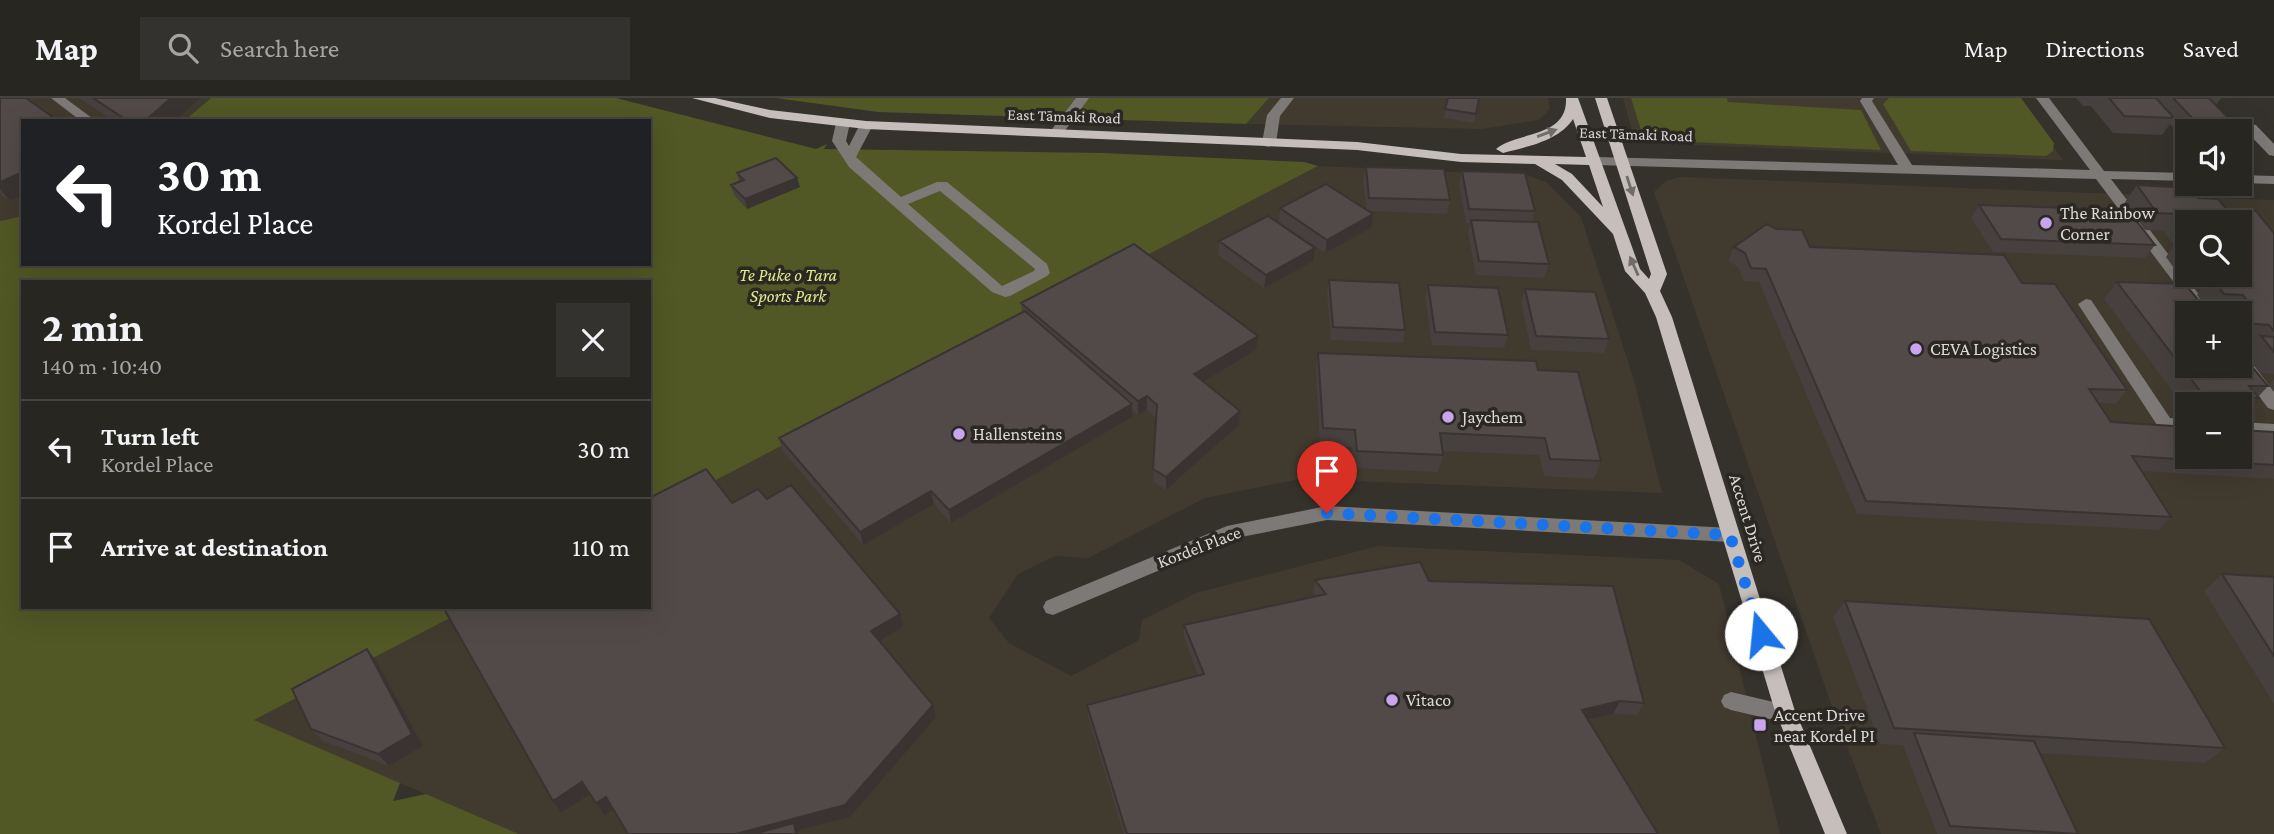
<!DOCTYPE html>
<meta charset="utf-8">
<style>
body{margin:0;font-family:"Crimson Pro",serif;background:#34322e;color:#f1f3f6;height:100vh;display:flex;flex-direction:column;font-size:26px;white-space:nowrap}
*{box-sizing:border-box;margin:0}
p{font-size:23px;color:#a5a5a5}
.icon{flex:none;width:38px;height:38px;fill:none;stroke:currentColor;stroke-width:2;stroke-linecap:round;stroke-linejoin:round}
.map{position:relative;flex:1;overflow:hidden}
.sheet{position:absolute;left:21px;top:182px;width:630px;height:329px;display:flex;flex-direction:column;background:#282621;border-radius:0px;box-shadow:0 7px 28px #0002,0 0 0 2px #44433f}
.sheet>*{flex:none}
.guide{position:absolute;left:21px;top:21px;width:630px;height:147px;border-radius:0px;box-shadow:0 7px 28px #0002,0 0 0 2px #44433f;background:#202124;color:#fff;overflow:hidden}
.controls{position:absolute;left:2175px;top:21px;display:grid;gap:14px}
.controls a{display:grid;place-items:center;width:77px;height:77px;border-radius:0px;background:#282621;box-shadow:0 7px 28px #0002,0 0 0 2px #44433f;font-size:35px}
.pin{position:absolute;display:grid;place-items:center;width:60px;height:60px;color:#fff;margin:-72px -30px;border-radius:50% 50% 50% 0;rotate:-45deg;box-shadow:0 0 7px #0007}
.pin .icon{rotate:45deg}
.me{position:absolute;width:77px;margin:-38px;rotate:343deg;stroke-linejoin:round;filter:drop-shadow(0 0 5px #0008)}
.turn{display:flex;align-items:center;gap:24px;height:147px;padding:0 21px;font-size:32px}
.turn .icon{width:91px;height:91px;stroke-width:2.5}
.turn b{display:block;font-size:49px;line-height:60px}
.round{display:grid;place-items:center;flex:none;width:74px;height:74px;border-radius:0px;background:#34322e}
.head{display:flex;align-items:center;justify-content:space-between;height:119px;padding:0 21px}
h1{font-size:42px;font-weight:700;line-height:52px}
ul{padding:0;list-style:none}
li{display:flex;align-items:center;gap:21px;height:98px;padding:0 21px;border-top:2px solid #44433f}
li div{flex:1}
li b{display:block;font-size:26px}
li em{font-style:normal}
header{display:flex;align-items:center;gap:42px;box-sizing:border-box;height:98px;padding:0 35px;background:#282621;border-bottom:2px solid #44433f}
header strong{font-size:33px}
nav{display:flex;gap:38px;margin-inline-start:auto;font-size:24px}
.search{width:490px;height:63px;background:#34322e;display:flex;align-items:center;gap:18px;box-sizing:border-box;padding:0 24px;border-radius:0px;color:#a5a5a5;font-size:26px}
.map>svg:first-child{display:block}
.built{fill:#413a2f;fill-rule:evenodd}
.green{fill:#515725}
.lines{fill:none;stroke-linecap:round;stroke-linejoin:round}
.minor{fill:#7c7977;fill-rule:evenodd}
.major{fill:#c5beba;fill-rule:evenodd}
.wall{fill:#46403e;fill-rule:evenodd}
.shaded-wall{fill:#393432}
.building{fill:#514a48;stroke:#393432;stroke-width:2}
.oneway{fill:#706c67}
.route{stroke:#1a73e8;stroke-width:12;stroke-dasharray:0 21.6}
.poi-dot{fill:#c8a5ee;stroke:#2b2823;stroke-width:2.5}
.labels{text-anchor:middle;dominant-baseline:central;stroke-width:7;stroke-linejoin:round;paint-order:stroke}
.far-street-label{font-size:16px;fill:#dbd9d6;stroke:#2b2823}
.poi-label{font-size:18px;fill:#dbd9d6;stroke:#2b2823;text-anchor:start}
.park-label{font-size:18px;font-style:italic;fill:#dfeb8b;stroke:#2b2823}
.street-label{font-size:18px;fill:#dbd9d6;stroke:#2b2823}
</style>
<header>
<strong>Map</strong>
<div class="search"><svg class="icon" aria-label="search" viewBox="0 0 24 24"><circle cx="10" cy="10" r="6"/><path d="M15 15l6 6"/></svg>Search here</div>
<nav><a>Map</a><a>Directions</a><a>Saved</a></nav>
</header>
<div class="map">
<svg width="2274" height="736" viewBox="0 0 2274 736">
<rect width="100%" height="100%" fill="#35322c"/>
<path class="built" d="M0 0H211L184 23H23V118L0 123Z
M1269 0H1548L1550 11 1539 22 1482 31 1246 26Z
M1623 0H2016L2063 62 1646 45 1632 32Z
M1318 68 1527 77 1546 84 1581 119 1634 282 1662 395 1300 381 1205 400 1088 460 1055 458 1018 476 989 520 1009 545 1071 578 1139 542 1142 522 1196 495 1378 448 1679 462 1719 486 1780 736H519L253 622 471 509H649V417Z
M1680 79 2274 102V736H1881L1836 620 1654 94 1666 83ZM2188 124H2240V177H2188ZM2188 215H2240V268H2188ZM2188 306H2240V359H2188Z"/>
<path class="green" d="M211 0H616L816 51 827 46 824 51 1102 55 1304 64 1318 68 649 417V184H23V509H471L254 622 400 685 393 703 426 696 519 736H0V123L23 118V166H649V23H184Z
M776 0H1269L1246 26 878 14Z
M1631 0H1727L1728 4 1861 12 1881 52 1644 42Z
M1889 0H2021L2054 45 2053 53 2046 58 1911 53 1883 6Z"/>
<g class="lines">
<path class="minor" d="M51 0H65L96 23H81Z
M1076 0H1089L1061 38H1051L1049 35Z
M1281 0H1294L1280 18 1276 45 1269 49 1264 48 1262 45 1267 17Z
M1862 0H1874L1872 3 1912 67 2090 72 2036 0H2049L2104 73 2188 75V83L2111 81 2213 215H2197L2096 81 1596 67 1589 63 1596 59 1898 67 1860 3Z
M843 21 850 25 846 43 849 48 861 24H871L873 27 856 59 901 99 937 84H947L1047 166 1050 175 1047 178 1010 198 1005 199 992 194 849 69 832 43 836 25ZM940 93 1035 171 1034 173 1002 188 908 106Z
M2251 26 2256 27 2274 46V58L2269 57 2246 33V27Z
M2240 77 2274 78V86L2240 85Z
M2086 201 2091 202 2170 320 2188 321V333L2159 330 2078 206Z
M2240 255 2246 257 2274 294V312L2268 310 2236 268H2240Z
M2240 324 2274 326V338L2240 336Z
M1327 408 1730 430 1736 432 1739 437 1736 442 1730 444 1327 422 1236 440 1053 517 1046 515 1043 509 1046 503 1227 428Z
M1731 594 1786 607 1793 610 1796 616 1793 622 1786 625 1731 612 1724 609 1721 603 1724 597Z"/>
<path class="major" d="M692 0H715L770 12 866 23 1357 44 1461 56 1586 59 1573 21C1559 43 1526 49 1503 55L1496 51C1518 33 1568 40 1566 0H1578L1640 171 1649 181 1651 176 1595 0H1607L1667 176 1660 193 1672 219 1794 610 1847 736H1825L1774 610 1656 219 1645 195 1625 173 1613 136 1562 82 1535 66 1461 64 1357 52 866 31 770 20ZM1555 66 1589 67 1603 109 1572 76Z"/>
</g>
<path class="wall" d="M0 0 23 23V97L10 103 0 96Z
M79 0H200L175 23H114Z
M1448 0 1476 16 1474 25 1444 20Z
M2076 0H2221L2216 7 2231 23 2223 33H2188V38H2181L2170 26 2162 37 2113 35 2091 8H2083Z
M1366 69 1450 102 1447 116 1368 113 1371 130 1325 155 1279 124 1280 110 1367 112 1363 82Z
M1462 73 1535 113 1532 124 1549 166 1544 180 1476 177 1468 135 1470 125H1466L1459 86Z
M737 75 800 89 747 111 734 97 731 87 739 84Z
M2137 87 2198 100 2227 112 2274 135V276L2260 275 2246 255 2255 245 2254 244 2240 243V215H2224L2225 214 2209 213 2197 197 2205 187 2185 185 2166 159 2174 147 2163 133 2145 132 2125 104ZM2188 124 2240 177H2188Z
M1979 107 2155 147 2145 160 1993 154 1971 120Z
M1219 143 1313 163 1264 190 1218 157Z
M1734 149H1810L2022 185 2127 292 2116 306 2098 305 2111 324 2274 334V381L2142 373 2171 419 2158 432 1857 416 1759 184 1744 183 1738 169 1728 163Z
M1329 182 1405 232 1403 245 1331 242 1327 196Z
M2117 184 2268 288 2242 317H2240V306H2188V314L2104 201Z
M1428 187 1508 237 1504 250 1432 247 1425 200Z
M1525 191 1609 241 1604 255 1531 252 1521 204Z
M1021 205 1256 252 1203 284 1240 313 1239 327 1166 392 1153 384 1156 320 1147 312 1138 317 1132 312V319L951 425 934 406 863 447 783 353 779 340 1022 215Z
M1318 255 1538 272 1601 363 1594 381 1544 378 1539 357 1442 353 1443 357 1438 374 1353 370 1352 349 1320 347 1316 272Z
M2274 281V293L2269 286Z
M2222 476 2274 479V606L2204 493Z
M1315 482 1429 483 1644 605 1637 617 1613 616 1588 622 1658 736H1124L1088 619 1087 607 1198 577 1184 539V527L1316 499 1313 495Z
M1845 503 2225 650 2205 665 2040 655 2078 736H1937L1903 647 1880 646 1833 519Z
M377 564 423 648 389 668 323 643 311 631Z"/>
<path class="shaded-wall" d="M171 0H200L175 23H145Z
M23 74V97L10 103 0 91V84Z
M797 80 800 89 747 111 745 101Z
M1373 116 1371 130 1325 155 1327 142Z
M1315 150 1313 163 1264 190 1266 177Z
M1258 238 1256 252 1193 290 1194 276Z
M1147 298V312L1138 317V303Z
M1132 306V319L951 425 949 412Z
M1240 313 1239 327 1166 392V379Z
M931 393 934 406 863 447 860 434Z
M900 516 903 528 875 546 871 533Z
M367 551 377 564 423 648 389 668 378 656Z
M1620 603 1613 616 1576 624 1582 612Z
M933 607 936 619 850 719 798 732 799 736H736Z
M582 684 590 696 561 715 553 703Z
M606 699 614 710 605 717 596 705Z"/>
<path class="building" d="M0 0H26L58 23H23V74L0 84Z
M93 0H171L145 23H128Z
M1448 0H1479L1476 16 1445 11Z
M2109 0H2156L2174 20 2124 18Z
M2173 0H2209L2231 23 2193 21Z
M776 60 797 80 745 101 731 87 744 82 737 75Z
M1366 69 1444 71 1450 102 1369 100Z
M1462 73 1525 75 1535 113 1469 111Z
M1326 86 1373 116 1327 142 1280 110Z
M2137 87 2189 90 2198 100 2218 101 2227 112 2256 113 2274 135V233L2269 227 2246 225 2240 217V215H2238L2232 206 2251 208 2243 197 2224 196 2212 180H2228L2225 177H2240V124H2188V130L2176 116 2157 115Z
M1979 107 2128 112 2155 147 2001 141Z
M1268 118 1315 150 1266 177 1219 143Z
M1471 122 1538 124 1549 166 1479 163Z
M1767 126 1776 131 1802 132 1810 149 2004 157 2022 185 2055 186 2127 292 2089 291 2111 324 2188 329V359H2240V332L2274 334V367L2132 358 2171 419 1866 403 1766 171 1751 170 1745 155 1734 149Z
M2179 142H2188V153Z
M1134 146 1258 238 1194 276 1240 313 1166 379 1153 371 1157 307 1147 298 1138 303 1021 205Z
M1329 182 1399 185 1405 232 1333 229Z
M2117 184 2185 186 2209 215H2188V268H2240V254L2268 288H2249L2259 300 2204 298Z
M1428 187 1498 190 1508 237 1435 234Z
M1525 191 1595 194 1609 241 1536 238Z
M1025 213 1132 306 949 412 931 393 860 434 779 340Z
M2261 238 2274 239V254Z
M1318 255 1536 263 1538 272 1578 274 1601 363 1550 361 1545 340 1440 335 1443 357 1357 353 1355 332 1323 330Z
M706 371 732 405 758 391 767 401 791 387 900 516 871 533 933 607 845 707 736 736H628L606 699 596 705 582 684 553 703 443 509H649V400Z
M1420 464 1429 483 1613 488 1644 605 1620 603 1582 612 1658 736H1127L1087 607 1204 576 1184 527 1326 496 1315 482Z
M2222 476 2274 479V558Z
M1845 503 2149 521 2225 650 1894 630Z
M367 551 412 636 378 656 311 631 292 591Z
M1914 635 2034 643 2078 736 1950 728Z
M794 725 796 736H754Z"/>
<defs><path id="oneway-solid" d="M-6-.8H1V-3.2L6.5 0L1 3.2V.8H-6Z" transform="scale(1.75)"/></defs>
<g class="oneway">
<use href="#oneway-solid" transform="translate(1547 35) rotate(-20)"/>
<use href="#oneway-solid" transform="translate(1630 88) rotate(72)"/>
<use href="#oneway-solid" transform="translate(1634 168) rotate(-114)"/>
</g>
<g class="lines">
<path class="route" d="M1327 415 1730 437 1761 536"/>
</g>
<g class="poi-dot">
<circle cx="2046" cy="125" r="7"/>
<circle cx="1916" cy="251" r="7"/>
<circle cx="1448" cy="319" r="7"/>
<circle cx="959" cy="336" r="7"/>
<circle cx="1392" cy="602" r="7"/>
<rect x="1753" y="620" width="14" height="14" rx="3.5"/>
</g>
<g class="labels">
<g class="far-street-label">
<text transform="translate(1064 18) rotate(2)">East Tāmaki Road</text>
<text transform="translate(1636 36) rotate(2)">East Tāmaki Road</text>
</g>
<g class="poi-label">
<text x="2060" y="115">The Rainbow<tspan x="2060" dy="21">Corner</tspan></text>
<text x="1930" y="251">CEVA Logistics</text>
<text x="1462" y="319">Jaychem</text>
<text x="973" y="336">Hallensteins</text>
<text x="1406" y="602">Vitaco</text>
<text x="1774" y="617">Accent Drive<tspan x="1774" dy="21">near Kordel PI</tspan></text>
</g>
<g class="park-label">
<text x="788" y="177">Te Puke o Tara<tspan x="788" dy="21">Sports Park</tspan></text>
</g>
<g class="street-label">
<text transform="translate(1748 420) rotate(73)">Accent Drive</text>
<text transform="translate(1199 449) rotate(-21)">Kordel Place</text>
</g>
</g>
</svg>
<div class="controls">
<a><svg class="icon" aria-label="sound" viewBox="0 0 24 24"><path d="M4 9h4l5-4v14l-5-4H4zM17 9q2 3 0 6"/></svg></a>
<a><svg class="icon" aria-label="search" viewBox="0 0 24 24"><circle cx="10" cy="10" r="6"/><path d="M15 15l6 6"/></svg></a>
<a>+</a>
<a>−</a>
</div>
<div class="pin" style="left:1327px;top:415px;background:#d93025"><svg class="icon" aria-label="arrive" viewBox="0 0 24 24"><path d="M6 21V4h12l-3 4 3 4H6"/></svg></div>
<svg class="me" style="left:1761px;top:536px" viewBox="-20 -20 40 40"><circle r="19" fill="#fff"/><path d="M0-13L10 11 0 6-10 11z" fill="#1a73e8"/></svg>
<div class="guide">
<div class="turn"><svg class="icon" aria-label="left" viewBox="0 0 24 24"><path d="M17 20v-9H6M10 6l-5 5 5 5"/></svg><div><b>30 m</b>Kordel Place</div></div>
</div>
<section class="sheet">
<div class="head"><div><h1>2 min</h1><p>140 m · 10:40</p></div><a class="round"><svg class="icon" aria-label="close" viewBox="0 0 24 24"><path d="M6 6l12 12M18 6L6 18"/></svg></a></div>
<ul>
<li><svg class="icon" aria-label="left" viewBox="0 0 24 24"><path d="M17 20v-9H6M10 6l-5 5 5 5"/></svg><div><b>Turn left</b><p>Kordel Place</p></div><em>30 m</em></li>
<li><svg class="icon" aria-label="arrive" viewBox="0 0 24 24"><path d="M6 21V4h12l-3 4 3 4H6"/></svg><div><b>Arrive at destination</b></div><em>110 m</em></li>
</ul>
</section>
</div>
